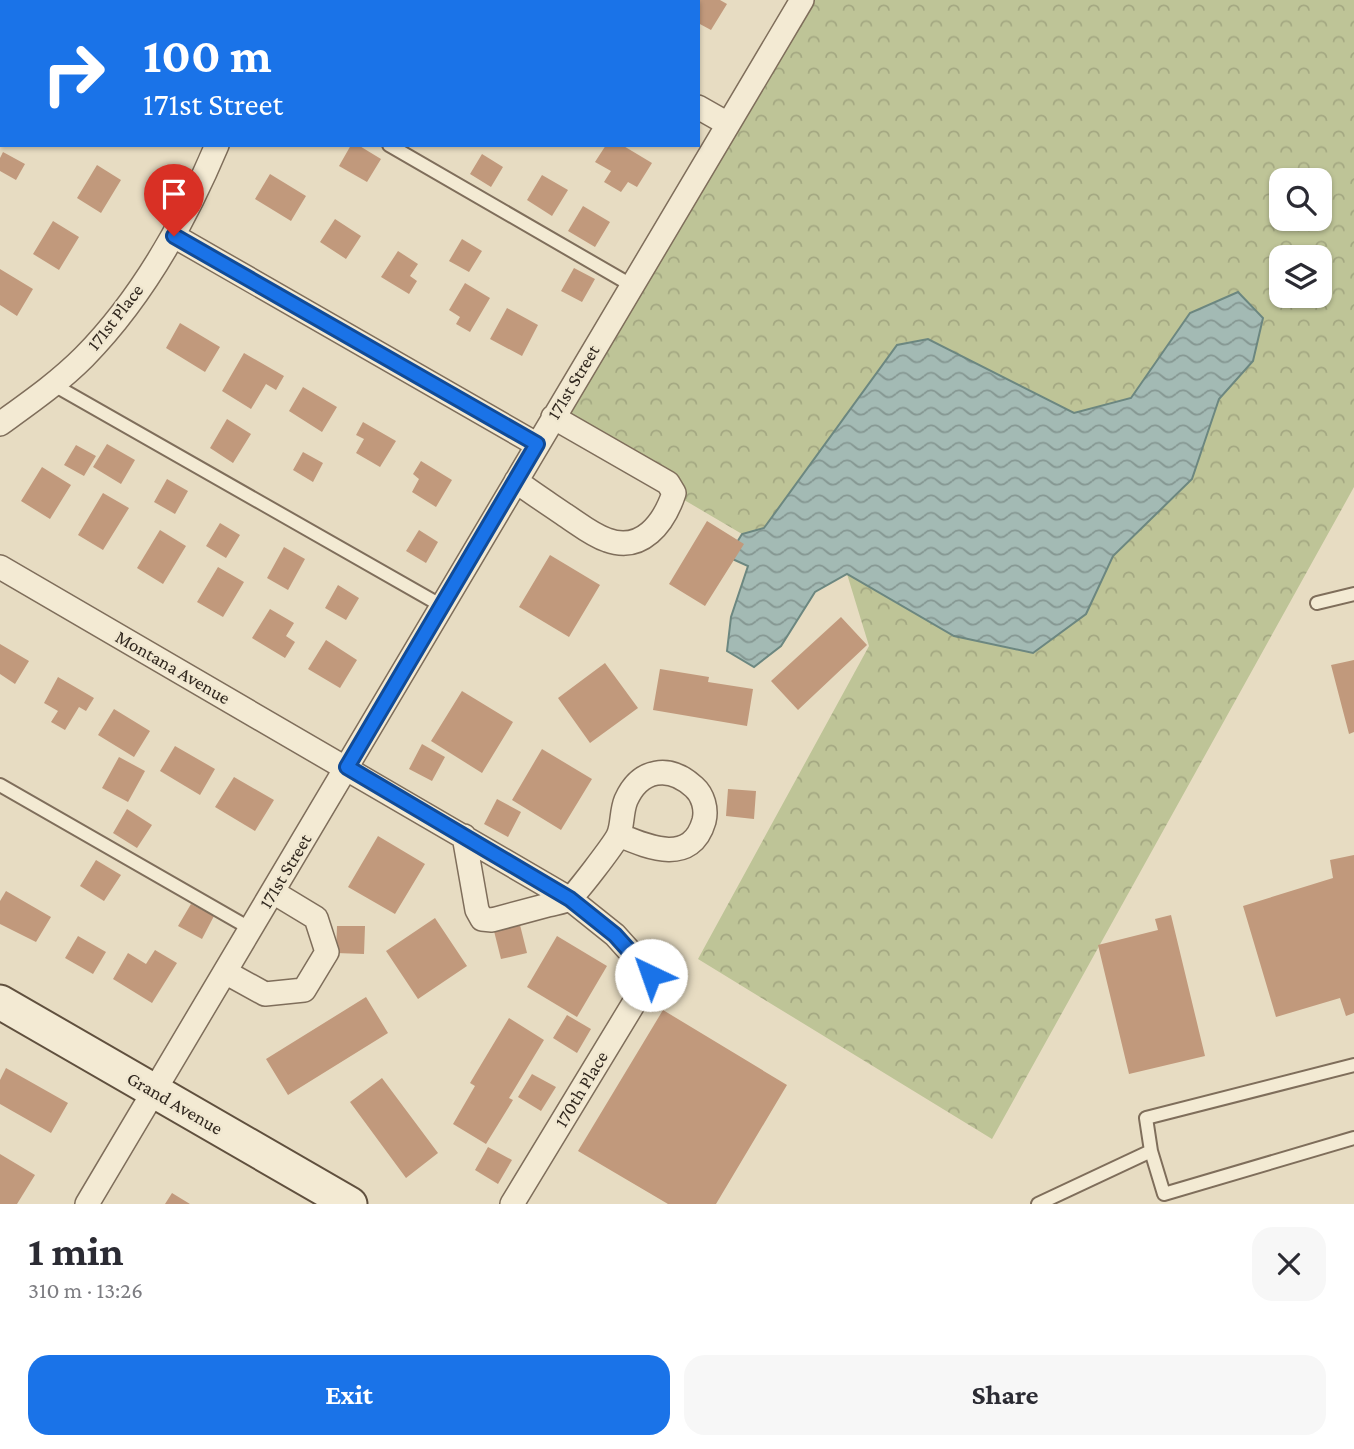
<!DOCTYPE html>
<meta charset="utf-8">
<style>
body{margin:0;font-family:"Crimson Pro",serif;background:#f7f7f7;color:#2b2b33;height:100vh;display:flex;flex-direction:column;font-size:26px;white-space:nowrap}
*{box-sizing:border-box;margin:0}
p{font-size:23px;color:#7c7c81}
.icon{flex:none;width:38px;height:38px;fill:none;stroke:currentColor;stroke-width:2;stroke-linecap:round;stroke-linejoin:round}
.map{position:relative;height:1204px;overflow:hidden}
.drawer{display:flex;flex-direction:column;background:#fff;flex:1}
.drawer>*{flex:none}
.guide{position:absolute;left:0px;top:0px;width:700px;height:147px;box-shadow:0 2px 5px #0004;background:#1a73e8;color:#fff;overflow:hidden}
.fabs{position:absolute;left:1269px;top:168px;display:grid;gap:14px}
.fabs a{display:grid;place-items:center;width:63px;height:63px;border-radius:14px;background:#fff;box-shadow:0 2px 5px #0004;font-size:35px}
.pin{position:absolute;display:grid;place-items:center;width:60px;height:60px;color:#fff;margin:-72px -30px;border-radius:50% 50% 50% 0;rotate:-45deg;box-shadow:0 0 7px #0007}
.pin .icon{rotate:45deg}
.me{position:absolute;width:77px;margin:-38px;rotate:318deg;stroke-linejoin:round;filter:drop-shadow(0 0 5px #0008)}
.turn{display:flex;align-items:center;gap:24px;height:147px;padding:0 28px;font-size:32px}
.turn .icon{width:91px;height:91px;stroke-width:2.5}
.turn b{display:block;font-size:49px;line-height:60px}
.round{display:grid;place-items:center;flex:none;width:74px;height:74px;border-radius:21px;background:#f7f7f7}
.summary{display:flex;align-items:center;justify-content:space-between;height:119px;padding:0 28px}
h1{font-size:42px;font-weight:700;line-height:52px}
.action{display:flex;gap:14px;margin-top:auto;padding:14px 28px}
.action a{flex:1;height:80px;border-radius:21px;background:#1a73e8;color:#fff;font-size:28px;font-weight:700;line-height:80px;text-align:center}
.action a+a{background:#f7f7f7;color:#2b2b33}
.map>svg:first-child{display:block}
.forest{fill:url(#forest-crowns);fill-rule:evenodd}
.water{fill:url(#water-waves);stroke:#6c8780;stroke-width:2}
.building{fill:#c1997c}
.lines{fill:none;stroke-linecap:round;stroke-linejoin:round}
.lane-casing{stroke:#7f6e5b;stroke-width:16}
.street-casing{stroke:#7f6e5b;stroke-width:26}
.secondary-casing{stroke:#60503e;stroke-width:37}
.lane{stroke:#f3ead3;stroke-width:12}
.street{stroke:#f3ead3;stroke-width:23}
.secondary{stroke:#f3ead3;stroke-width:33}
.route-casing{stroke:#114b97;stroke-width:18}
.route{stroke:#1a73e8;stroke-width:12}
.labels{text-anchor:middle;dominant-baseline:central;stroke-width:5;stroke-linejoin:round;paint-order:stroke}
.street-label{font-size:19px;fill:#30271e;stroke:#f0e7d0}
</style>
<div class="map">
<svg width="1354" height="1204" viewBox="0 0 1354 1204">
<defs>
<pattern id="forest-crowns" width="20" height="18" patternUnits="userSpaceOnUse" patternTransform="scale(1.75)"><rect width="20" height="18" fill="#bec497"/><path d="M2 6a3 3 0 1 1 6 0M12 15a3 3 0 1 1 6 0" fill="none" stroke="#a4a882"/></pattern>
<pattern id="water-waves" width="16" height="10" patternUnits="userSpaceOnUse" patternTransform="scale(1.75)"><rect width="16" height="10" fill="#a3bab4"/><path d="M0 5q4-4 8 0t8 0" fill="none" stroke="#859792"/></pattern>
</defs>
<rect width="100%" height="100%" fill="#e7dcc2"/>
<path class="forest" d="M802 0H1354V487L992 1139 698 959 869 646 847 574 742 534 550 421ZM1281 180H1320V219H1281ZM1281 257H1320V296H1281Z"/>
<path class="water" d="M1238 292 1263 318 1253 361 1219 399 1192 479 1113 556 1086 614 1033 653 954 636 847 574 815 592 781 646 754 667 727 651 731 617 748 566 728 557 742 534 764 528 897 345 928 339 1074 413 1131 398 1190 313Z"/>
<path class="building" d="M698 0H720L727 4 711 30 698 23Z
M351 145H358L381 159 367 182 339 166Z
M606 145H622L652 163 637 187 628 182 621 192 604 182 611 171 595 162Z
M3 152 25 164 16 180 0 171V158Z
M482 154 503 167 491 187 470 174Z
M97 165 121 180 101 213 77 198Z
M270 174 306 196 291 221 255 199Z
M542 175 568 190 552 216 527 200Z
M583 206 610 222 595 247 568 231Z
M335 219 361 236 346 259 320 242Z
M53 221 79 237 59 270 33 254Z
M462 239 482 251 469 272 449 261Z
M398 251 418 264 410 276 417 281 409 294 381 277Z
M574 268 595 279 582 302 561 291Z
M0 269 33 289 17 316 0 305Z
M465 283 490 298 470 332 456 324 460 317 449 310Z
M507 308 538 325 522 356 490 339Z
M180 323 220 347 205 372 166 348Z
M244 353 284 376 276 390 266 384 251 409 222 391Z
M303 387 337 407 322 432 289 411Z
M227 419 251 434 233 463 210 448Z
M363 422 396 441 380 467 356 453 364 439 356 435Z
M107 444 135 460 121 484 93 467Z
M76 445 96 456 84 476 64 465Z
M303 452 323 463 313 482 293 470Z
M421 461 452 480 436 507 412 492 419 479 413 474Z
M42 467 71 485 50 519 21 501Z
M167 479 188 491 175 514 154 502Z
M103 493 129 508 103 550 78 535Z
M707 521 744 544 705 606 669 584Z
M220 523 240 535 226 558 206 546Z
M160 530 186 546 163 584 137 568Z
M419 530 438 542 426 563 406 551Z
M284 547 305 559 288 590 267 578Z
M550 555 600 585 569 637 519 607Z
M218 567 244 582 223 617 197 602Z
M338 585 359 598 346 620 325 608Z
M270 609 294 623 286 636 295 642 285 658 252 638Z
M841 617 867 645 798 710 771 681Z
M326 640 357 660 340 688 308 669Z
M0 644 29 661 15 684 0 674Z
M1354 660V732L1349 734 1331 665Z
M605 663 638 708 590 743 558 698Z
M660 669 709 677 708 682 753 689 747 726 653 710Z
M58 677 94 698 86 711 79 707 65 730 51 722 58 711 44 703Z
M462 691 513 722 482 773 431 741Z
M114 709 150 731 134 757 98 735Z
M422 744 445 757 432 781 409 769Z
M175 746 215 769 200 795 160 771Z
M542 749 592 779 561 830 512 800Z
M119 757 145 771 128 802 102 788Z
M234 777 274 800 255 831 215 807Z
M728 789 756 791 754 819 726 816Z
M497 799 521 812 508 837 484 824Z
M127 809 152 825 137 848 113 833Z
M378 836 425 864 395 914 348 887Z
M1354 855V1013L1346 1016 1340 998 1276 1017 1243 906 1333 878 1330 860Z
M96 860 121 875 104 901 80 886Z
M6 891 51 917 36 942 0 924V901Z
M191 904 214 916 202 939 178 926Z
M1171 915 1205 1056 1129 1074 1098 945 1158 930 1155 919Z
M435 918 467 966 418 999 386 951Z
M520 925 527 953 501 959 494 931Z
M337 926H365L364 954 336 953Z
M78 936 106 952 93 974 65 958Z
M557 936 607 966 577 1017 527 987Z
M155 950 177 963 152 1003 113 979 128 953 146 964Z
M366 997 388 1033 288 1095 266 1059Z
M663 1010 787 1085 716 1204H668L578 1151Z
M567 1015 591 1029 577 1053 553 1038Z
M509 1018 544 1040 509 1098 513 1100 486 1144 453 1124 475 1086 470 1083Z
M6 1068 68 1103 51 1133 0 1104V1080Z
M532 1074 556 1087 541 1111 518 1097Z
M382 1078 438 1153 406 1178 350 1102Z
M488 1147 512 1160 498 1184 475 1170Z
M0 1154 35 1175 17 1204H0Z
M172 1193 190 1204H165Z"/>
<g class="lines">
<defs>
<path id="lane" d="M73 2 74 0
M0 124 2 121
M389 145 631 285
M54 385 442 606
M1317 603 1354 594
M0 785 251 929
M1151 1151 1164 1194 1354 1138
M1038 1204 1151 1151 1146 1118 1354 1065"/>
<path id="street" d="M511 0 514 2
M254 2V0
M698 107 728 124
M174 236 536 444
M0 424C29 403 58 383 84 357 142 298 185 221 217 145
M516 481C532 493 549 504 565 515 579 524 592 535 607 540 642 553 664 523 674 493L668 483 553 417
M0 567 570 899 615 935 651 975 512 1204
M464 836 477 910 482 919 492 920C511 915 530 910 548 905 555 903 564 902 569 899 575 896 614 844 618 836 623 826 621 812 626 800 640 769 669 764 694 787 703 795 707 809 704 821 691 866 648 847 619 835
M225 972 265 994 304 990 327 952 316 918 273 892
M87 1204 802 0"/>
<path id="secondary" d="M0 1002 350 1204"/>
</defs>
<use href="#lane" class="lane-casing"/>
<use href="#street" class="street-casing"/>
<use href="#secondary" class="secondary-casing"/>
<use href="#lane" class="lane"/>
<use href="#street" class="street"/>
<use href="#secondary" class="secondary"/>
</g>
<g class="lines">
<defs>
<path id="route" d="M174 236 537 444 347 767 570 899 615 935 651 975"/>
</defs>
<use href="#route" class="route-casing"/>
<use href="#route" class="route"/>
</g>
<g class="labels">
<g class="street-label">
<text transform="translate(115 317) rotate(-52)">171st Place</text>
<text transform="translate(573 382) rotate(-59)">171st Street</text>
<text transform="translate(173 667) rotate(30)">Montana Avenue</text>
<text transform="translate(285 871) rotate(-59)">171st Street</text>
<text transform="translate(581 1089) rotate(-59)">170th Place</text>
<text transform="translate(175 1103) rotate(30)">Grand Avenue</text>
</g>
</g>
</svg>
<div class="fabs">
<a><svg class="icon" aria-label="search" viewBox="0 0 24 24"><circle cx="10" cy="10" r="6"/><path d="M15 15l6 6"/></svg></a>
<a><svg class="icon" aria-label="layers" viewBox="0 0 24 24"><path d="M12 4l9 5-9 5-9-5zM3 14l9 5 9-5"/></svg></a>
</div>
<div class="pin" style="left:174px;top:236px;background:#d93025"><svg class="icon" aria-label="arrive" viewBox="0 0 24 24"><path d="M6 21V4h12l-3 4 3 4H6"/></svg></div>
<svg class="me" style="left:651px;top:975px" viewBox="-20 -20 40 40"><circle r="19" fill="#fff"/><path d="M0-13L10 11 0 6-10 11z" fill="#1a73e8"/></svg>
<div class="guide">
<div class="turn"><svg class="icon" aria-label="right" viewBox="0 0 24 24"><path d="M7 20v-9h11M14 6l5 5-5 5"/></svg><div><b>100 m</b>171st Street</div></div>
</div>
</div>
<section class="drawer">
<div class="summary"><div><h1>1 min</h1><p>310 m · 13:26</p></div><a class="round"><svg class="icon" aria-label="close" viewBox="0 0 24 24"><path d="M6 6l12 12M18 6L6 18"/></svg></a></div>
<div class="action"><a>Exit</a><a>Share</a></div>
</section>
